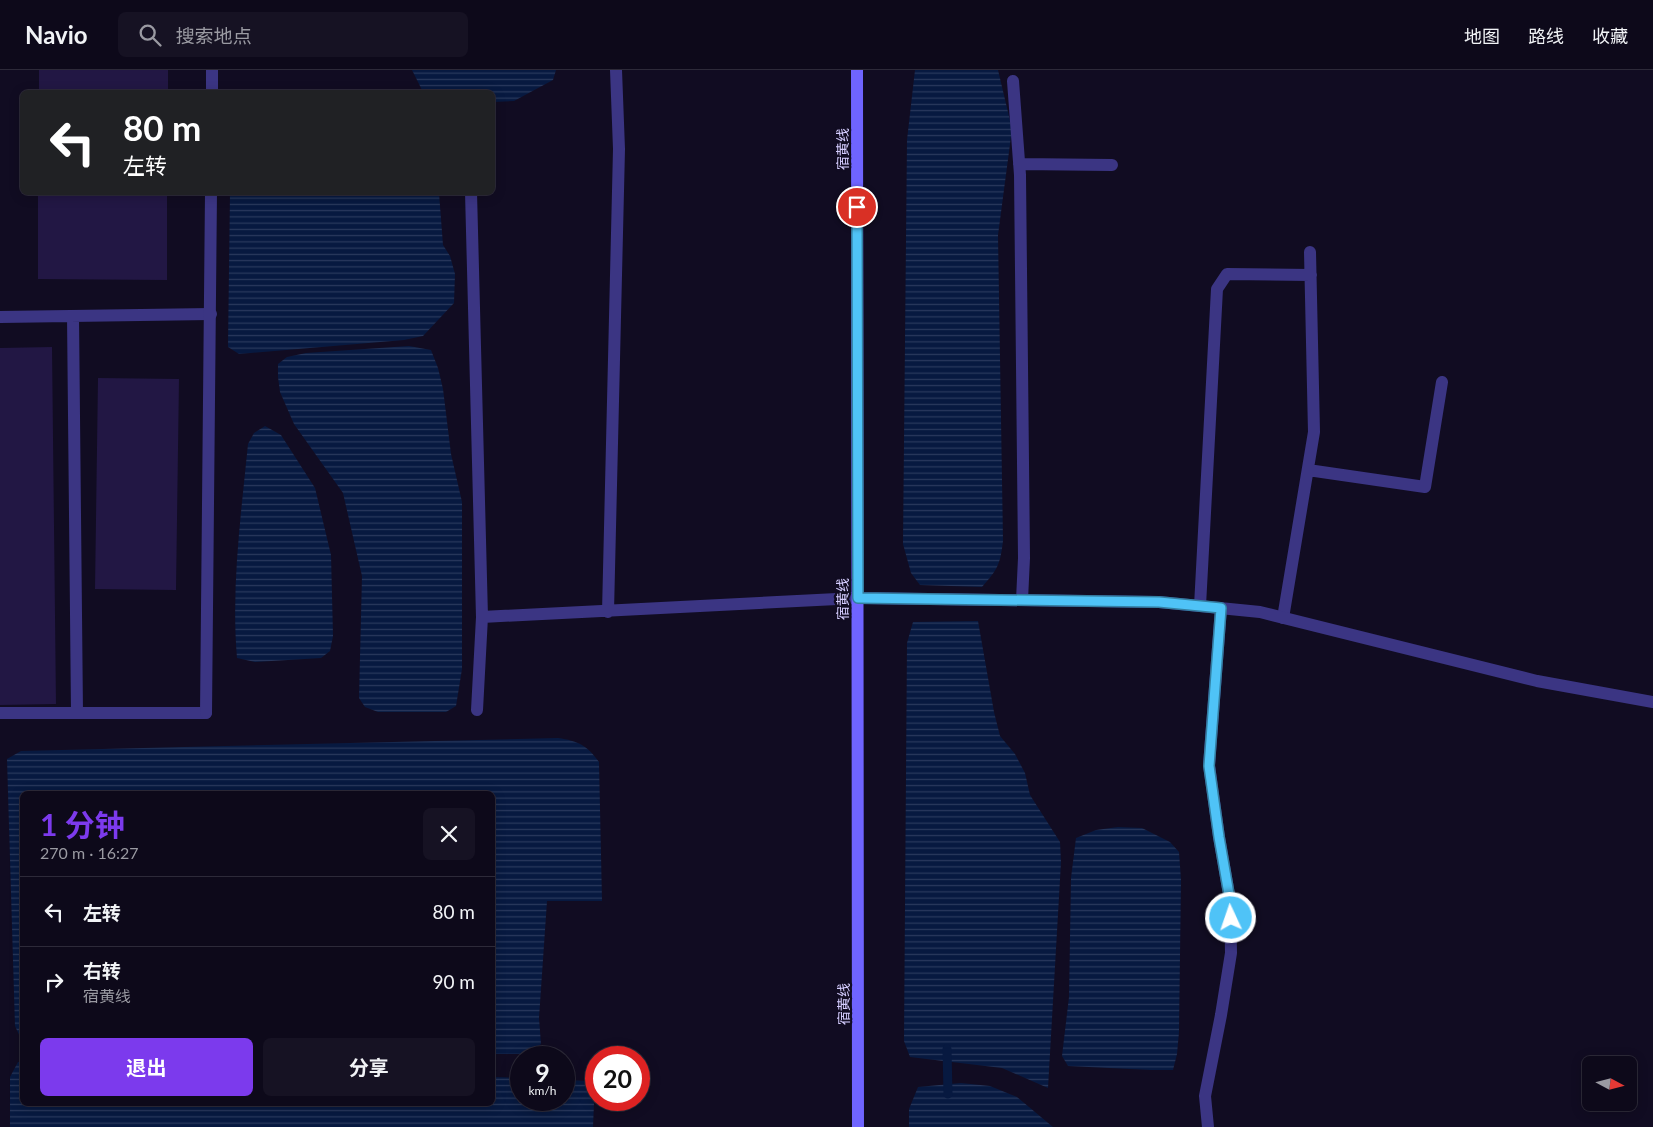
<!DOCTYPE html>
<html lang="zh">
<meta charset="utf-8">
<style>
body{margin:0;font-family:Lato,"Noto Sans SC",sans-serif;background:#161223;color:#f1f3f6;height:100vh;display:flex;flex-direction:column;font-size:19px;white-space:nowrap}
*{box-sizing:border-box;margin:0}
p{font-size:16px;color:#9a9aa2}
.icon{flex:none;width:28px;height:28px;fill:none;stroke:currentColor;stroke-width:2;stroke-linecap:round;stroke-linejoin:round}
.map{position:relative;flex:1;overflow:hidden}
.panel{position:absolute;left:20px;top:721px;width:475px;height:315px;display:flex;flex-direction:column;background:#0d091a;border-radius:8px;box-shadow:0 2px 12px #0003,0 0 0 1px #2d2a39}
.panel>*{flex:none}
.banner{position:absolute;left:20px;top:20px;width:475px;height:105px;border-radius:8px;box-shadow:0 2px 12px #0003,0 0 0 1px #2d2a39;background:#202124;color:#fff;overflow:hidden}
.needle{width:32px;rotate:97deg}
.buttons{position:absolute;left:1582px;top:986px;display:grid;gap:10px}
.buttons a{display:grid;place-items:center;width:55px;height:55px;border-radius:8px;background:#0d091a;box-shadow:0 2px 12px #0003,0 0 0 1px #2d2a39;font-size:25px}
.speed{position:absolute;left:510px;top:976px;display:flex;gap:10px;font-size:25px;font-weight:700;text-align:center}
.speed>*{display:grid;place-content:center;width:65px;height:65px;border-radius:50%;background:#0d091a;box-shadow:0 2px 12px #0003,0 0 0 1px #2d2a39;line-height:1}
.speed small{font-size:12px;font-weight:400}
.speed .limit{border:8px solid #d22;background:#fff;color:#111}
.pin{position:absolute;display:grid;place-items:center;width:42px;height:42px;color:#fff;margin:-21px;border:2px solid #fff;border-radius:50%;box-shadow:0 1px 5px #0007}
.me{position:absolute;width:55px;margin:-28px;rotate:357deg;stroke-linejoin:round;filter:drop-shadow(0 0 4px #0008)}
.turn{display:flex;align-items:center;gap:18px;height:105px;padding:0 20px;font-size:22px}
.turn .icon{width:65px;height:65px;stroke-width:2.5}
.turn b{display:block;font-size:35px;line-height:42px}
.round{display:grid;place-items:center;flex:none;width:52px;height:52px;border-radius:8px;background:#161223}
.headline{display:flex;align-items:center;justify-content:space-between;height:85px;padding:0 20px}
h1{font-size:30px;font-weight:700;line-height:38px;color:#7c3aed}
.action{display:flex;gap:10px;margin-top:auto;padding:10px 20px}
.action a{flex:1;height:58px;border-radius:8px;background:#7c3aed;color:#fff;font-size:20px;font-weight:700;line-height:58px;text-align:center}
.action a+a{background:#161223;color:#f1f3f6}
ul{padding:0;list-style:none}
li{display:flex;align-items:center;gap:15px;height:70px;padding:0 20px;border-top:1px solid #2d2a39}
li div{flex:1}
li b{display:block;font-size:19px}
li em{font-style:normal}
header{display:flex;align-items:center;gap:30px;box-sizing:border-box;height:70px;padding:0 25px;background:#0d091a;border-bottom:1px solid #2d2a39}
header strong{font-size:24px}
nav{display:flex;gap:28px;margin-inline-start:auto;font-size:18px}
.search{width:350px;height:45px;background:#161223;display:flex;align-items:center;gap:12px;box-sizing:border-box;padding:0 18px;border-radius:8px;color:#9a9aa2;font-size:19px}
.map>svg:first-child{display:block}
.water{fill:url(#water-rules)}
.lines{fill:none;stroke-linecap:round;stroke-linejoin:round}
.stream{stroke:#071940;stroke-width:9}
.building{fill:#221744}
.lane{stroke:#3b3583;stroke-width:12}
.street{stroke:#3b3583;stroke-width:12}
.secondary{stroke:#6f64ff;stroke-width:12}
.route-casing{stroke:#337fa1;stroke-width:12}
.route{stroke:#4fc3f7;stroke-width:9}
.labels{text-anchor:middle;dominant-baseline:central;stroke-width:4.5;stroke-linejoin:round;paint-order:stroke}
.street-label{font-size:14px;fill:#d5cdff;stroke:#110c22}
</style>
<header>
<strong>Navio</strong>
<div class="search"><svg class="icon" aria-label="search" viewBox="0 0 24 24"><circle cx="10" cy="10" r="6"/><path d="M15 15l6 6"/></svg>搜索地点</div>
<nav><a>地图</a><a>路线</a><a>收藏</a></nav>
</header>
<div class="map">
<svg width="1653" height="1057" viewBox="0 0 1653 1057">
<defs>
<pattern id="water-rules" width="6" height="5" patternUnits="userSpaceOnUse" patternTransform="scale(1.25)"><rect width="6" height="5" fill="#071940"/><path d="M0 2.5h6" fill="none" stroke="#2a395d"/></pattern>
</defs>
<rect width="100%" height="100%" fill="#110c22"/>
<path class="water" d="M412 0H556L553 10 514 31 493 32 492 22H423Z
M915 0H998L1012 59 998 165 1003 471C1000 495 998 499 982 517L920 515 911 503 903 474 907 70Z
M230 123H439L443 175 450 186 455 204 454 233 423 266 404 270 239 284 228 277Z
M409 276 431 280 438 298 443 319 451 384 462 432V599L456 636 446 642H378L365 637 359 628 362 506 343 423 294 354 280 322 278 307V294L287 287 306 283Z
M265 356 281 365 315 418 331 485 333 566 330 581 321 588 255 592 237 588C231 517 241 445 248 374L254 363Z
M978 551 994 642 1000 666 1015 684 1025 703 1030 725 1060 772 1061 792 1048 1018 1002 998 910 987 904 971 907 573 913 552Z
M558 668C578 671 587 675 599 692L602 831H547L539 948 541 974 527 984H493L492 724H22V967H20L15 956 7 689 21 681Z
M1118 757 1142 758 1170 772 1179 782 1181 810 1179 962 1177 984 1173 1000H1151L1068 996 1062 986 1069 927 1071 808 1076 768 1096 760Z
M18 992H22V1034H492L493 1007 521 1008V1030H564V1010L588 1011 594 1033 593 1057H10V1007Z
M961 1013 990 1016 1017 1027 1053 1057H909V1039L918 1017Z"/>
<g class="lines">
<path class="stream" d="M947 979 948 1024"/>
</g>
<path class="building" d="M39 0H168V22H39Z
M38 122H167V210L38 209Z
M52 277 56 634 0 635V278Z
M98 308 179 309 176 520 95 519Z"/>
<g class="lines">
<path class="lane" d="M1013 11 1020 105 1024 488 1022 530
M1019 94 1112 95
M471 122 482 547 477 640
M73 246 77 643
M0 247 211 244
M1308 400 1425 417 1442 312
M1200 536 1217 219 1227 204 1311 205
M608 542 619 79 616 0
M482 547 857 528
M1283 548 1314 362 1310 182
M0 643H206
M1208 1057 1205 1026 1221 945 1231 883 1230 830 1219 767 1209 695 1221 538"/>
<path class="street" d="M212 22V0
M857 528 1159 532 1260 542 1537 611 1653 632
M206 643 211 122"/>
<path class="secondary" d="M857 0 858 1057"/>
</g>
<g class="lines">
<defs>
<path id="route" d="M857 137 858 528 1159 532 1221 538 1209 696 1219 767 1230 830 1231 848"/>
</defs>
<use href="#route" class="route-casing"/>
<use href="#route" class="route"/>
</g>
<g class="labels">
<g class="street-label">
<text transform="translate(842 79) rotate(-90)">宿黄线</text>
<text transform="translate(842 529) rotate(-90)">宿黄线</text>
<text transform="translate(843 934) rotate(-90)">宿黄线</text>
</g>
</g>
</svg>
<div class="buttons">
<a><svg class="needle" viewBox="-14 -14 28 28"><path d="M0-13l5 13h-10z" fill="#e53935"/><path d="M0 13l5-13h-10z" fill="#9a9aa2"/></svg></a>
</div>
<div class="speed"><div>9<small>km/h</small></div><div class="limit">20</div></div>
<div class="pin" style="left:857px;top:137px;background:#d93025"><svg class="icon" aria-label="arrive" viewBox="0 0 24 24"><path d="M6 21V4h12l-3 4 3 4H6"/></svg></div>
<svg class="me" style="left:1231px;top:848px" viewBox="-20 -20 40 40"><circle r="17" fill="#4fc3f7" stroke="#fff" stroke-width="3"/><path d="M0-11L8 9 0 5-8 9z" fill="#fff"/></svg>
<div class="banner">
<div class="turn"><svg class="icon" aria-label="left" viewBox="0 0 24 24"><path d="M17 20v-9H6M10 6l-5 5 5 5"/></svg><div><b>80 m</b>左转</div></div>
</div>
<section class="panel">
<div class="headline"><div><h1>1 分钟</h1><p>270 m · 16:27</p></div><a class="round"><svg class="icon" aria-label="close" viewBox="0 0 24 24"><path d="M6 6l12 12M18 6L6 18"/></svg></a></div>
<ul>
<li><svg class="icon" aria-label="left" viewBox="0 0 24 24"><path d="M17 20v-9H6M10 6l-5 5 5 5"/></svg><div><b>左转</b></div><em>80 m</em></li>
<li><svg class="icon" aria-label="right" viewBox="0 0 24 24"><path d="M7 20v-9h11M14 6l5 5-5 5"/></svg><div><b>右转</b><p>宿黄线</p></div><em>90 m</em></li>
</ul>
<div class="action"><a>退出</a><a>分享</a></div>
</section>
</div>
